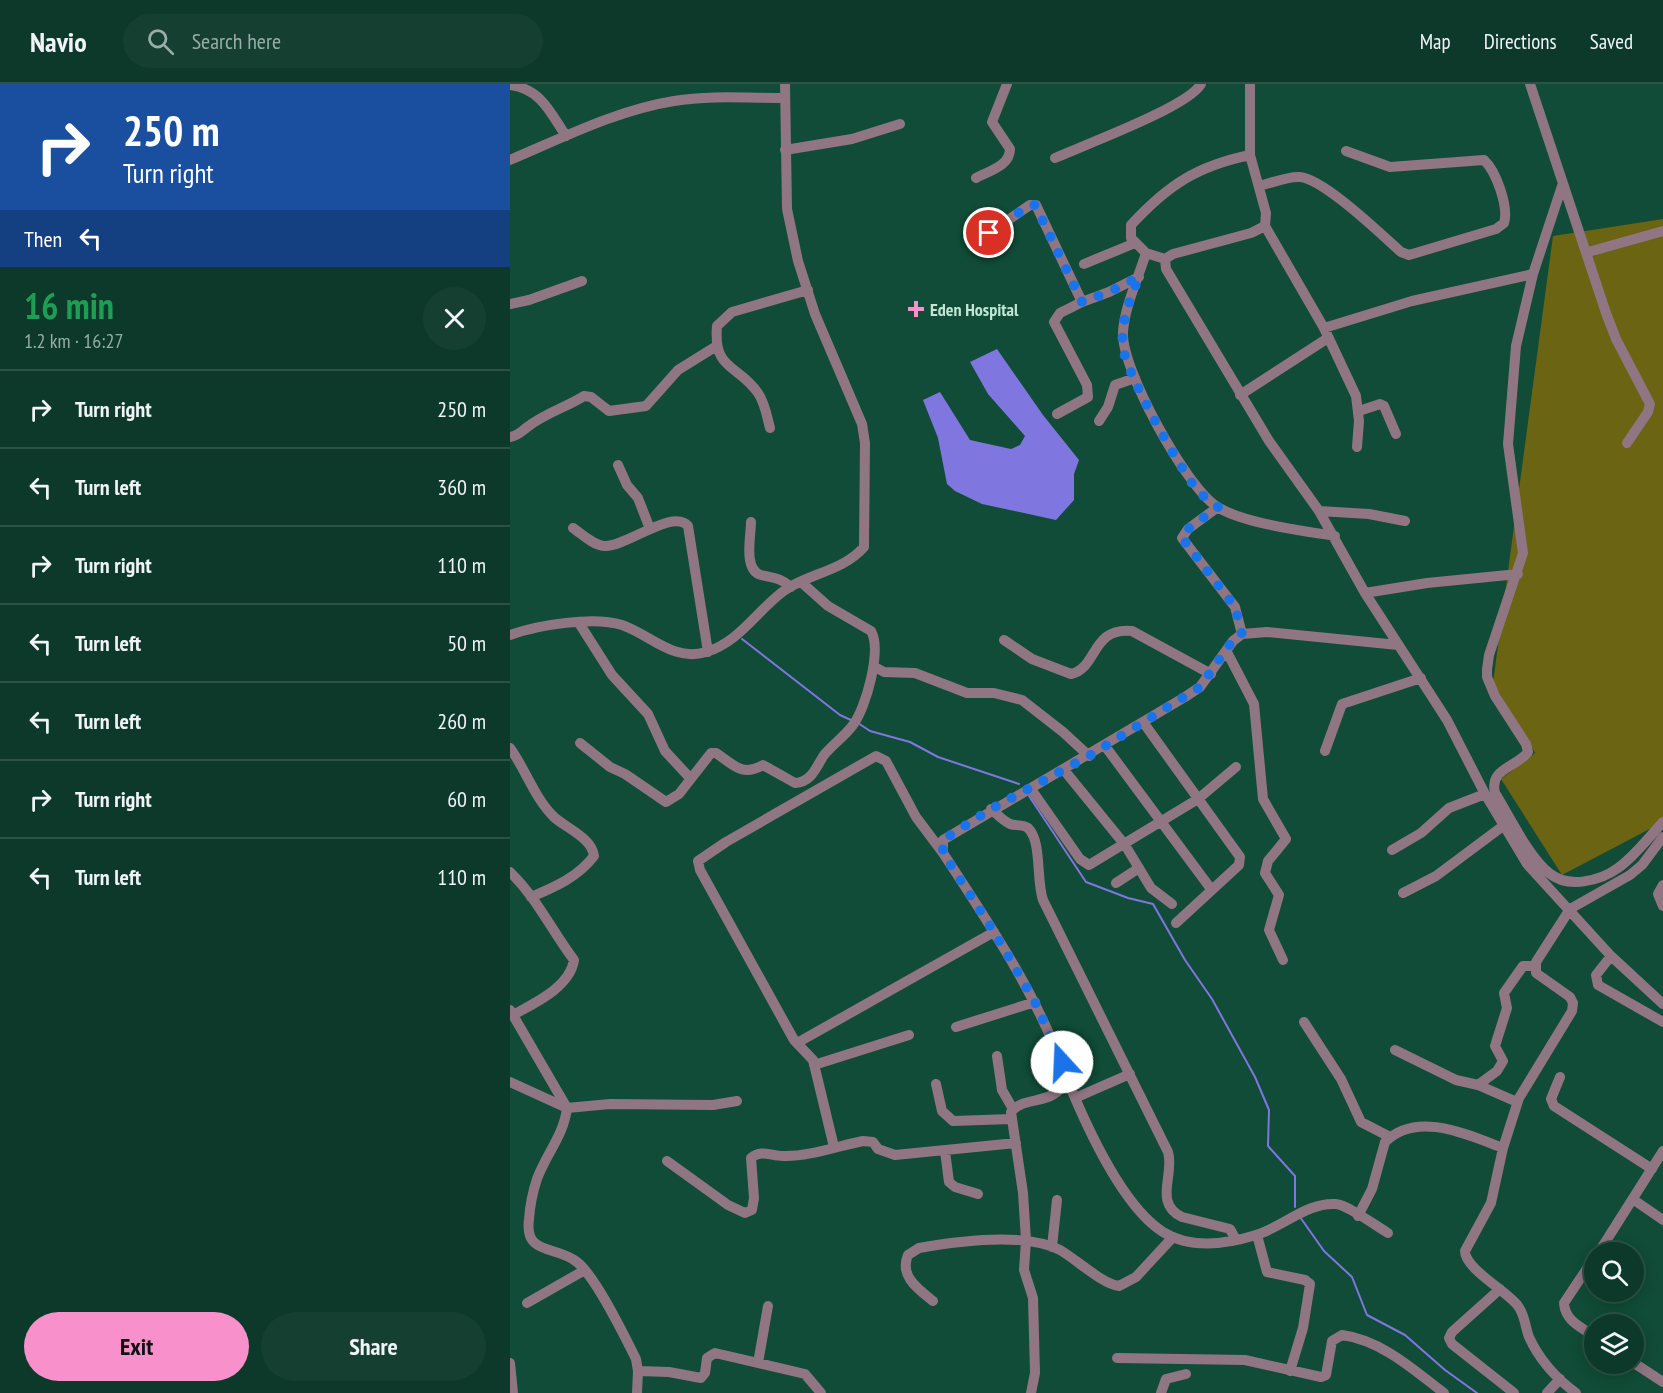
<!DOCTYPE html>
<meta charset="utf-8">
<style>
body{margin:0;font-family:"PT Sans Narrow",sans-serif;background:#154031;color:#f1f3f6;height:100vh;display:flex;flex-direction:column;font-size:22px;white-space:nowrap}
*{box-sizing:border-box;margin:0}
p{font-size:20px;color:#9aaca8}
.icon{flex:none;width:33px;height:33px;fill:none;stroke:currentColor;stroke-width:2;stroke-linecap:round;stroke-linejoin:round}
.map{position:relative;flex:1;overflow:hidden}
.details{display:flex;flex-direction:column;background:#0c3929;width:510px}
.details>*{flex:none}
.guide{background:#1a4fa0;color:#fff;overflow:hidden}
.buttons{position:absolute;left:1074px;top:1158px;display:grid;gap:12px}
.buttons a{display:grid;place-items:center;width:60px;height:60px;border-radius:50%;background:#0c3929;box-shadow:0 3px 15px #0003,0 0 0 2px #2c5346;font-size:30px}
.pin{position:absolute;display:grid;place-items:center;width:51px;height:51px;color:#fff;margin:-26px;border:3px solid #fff;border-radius:50%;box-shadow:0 2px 6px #0007}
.me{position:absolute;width:66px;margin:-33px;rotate:340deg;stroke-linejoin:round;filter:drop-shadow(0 0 4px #0008)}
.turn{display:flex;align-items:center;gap:21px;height:126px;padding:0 24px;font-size:27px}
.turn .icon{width:78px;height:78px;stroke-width:2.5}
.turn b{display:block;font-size:42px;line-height:51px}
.then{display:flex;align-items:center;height:57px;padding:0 24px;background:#0003;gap:12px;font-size:22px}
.round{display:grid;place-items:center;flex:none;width:63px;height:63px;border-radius:32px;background:#154031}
.summary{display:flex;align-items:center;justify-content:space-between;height:102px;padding:0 24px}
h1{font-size:36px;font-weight:700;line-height:45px;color:#1e9e55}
.cta{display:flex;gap:12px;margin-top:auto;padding:12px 24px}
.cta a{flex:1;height:69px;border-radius:36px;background:#f890cc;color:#111;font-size:24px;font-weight:700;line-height:69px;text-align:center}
.cta a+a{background:#154031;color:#f1f3f6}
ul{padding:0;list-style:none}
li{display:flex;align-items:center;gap:18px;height:78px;padding:0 24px;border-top:2px solid #2c5346}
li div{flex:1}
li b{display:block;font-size:22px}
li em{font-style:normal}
header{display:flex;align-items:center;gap:36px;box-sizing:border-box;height:84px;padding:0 30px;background:#0c3929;border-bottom:2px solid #2c5346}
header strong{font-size:28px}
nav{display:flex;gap:33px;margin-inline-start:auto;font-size:21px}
.search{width:420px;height:54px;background:#154031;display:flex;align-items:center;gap:15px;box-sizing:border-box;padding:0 21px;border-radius:33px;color:#9aaca8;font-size:22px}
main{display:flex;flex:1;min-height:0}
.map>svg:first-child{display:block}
.green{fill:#6a6413}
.water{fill:#8076e0}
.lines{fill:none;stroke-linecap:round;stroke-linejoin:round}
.stream{stroke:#8076e0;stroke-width:2}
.minor{stroke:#907583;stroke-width:10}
.route{stroke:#1a73e8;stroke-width:10;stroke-dasharray:0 18}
.poi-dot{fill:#f890cc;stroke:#104c37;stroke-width:2}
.labels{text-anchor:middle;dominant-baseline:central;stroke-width:6;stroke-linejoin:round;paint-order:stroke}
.poi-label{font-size:18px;font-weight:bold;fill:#c2e5d5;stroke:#104c37;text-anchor:start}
</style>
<header>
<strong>Navio</strong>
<div class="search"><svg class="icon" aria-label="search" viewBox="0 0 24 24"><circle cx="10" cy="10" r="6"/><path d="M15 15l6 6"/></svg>Search here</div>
<nav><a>Map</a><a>Directions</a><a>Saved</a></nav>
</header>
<main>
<section class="details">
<div class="guide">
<div class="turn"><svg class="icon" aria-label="right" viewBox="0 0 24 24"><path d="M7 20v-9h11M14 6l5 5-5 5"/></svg><div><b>250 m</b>Turn right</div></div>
<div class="then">Then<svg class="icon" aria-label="left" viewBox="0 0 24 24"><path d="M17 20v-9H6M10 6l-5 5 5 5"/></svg></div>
</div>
<div class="summary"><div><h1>16 min</h1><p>1.2 km · 16:27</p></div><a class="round"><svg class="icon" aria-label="close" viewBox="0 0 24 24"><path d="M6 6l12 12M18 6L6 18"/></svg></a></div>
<ul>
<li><svg class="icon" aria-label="right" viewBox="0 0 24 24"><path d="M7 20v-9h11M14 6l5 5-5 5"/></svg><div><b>Turn right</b></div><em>250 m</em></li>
<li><svg class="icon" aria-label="left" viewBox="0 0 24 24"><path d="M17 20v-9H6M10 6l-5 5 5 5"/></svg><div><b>Turn left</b></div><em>360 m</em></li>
<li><svg class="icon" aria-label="right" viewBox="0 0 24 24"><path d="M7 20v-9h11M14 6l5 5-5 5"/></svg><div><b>Turn right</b></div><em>110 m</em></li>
<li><svg class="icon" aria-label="left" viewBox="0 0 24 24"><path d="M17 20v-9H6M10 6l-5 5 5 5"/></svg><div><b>Turn left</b></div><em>50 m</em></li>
<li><svg class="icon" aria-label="left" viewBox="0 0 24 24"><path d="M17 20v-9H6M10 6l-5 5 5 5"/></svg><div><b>Turn left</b></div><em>260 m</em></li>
<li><svg class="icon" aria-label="right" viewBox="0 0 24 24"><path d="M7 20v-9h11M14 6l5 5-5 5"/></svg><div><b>Turn right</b></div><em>60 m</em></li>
<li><svg class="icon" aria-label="left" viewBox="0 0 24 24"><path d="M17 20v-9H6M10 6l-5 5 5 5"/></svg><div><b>Turn left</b></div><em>110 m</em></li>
</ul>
<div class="cta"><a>Exit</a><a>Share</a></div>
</section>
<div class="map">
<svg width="1153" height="1309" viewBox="0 0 1153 1309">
<rect width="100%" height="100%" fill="#104c37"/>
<path class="green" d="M1153 135V738L1052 791 991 695 1025 669 983 599 1043 152Z"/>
<path class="water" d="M487 265 533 331 569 376 564 390V416L546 436 472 420 445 407 437 400 428 354 413 316 430 308 460 356 501 365 510 361 515 352 478 310 460 278Z"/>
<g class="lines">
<path class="stream" d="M232 555 330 631 343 637
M348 639 360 647 400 658 428 673 509 700
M519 712 576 798 618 814 643 820 675 876 702 915 745 993 759 1026 758 1062 785 1092V1123
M790 1133 814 1167 842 1193 857 1231 895 1251 935 1286 967 1309"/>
<path class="minor" d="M740 0V71L756 129 755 142 741 149 663 170 655 175 656 185 759 357 809 427 855 509 937 636 975 710 1017 780 1101 872 1153 920
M1020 0 1096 229 1106 255 1140 320 1138 328 1117 359
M0 1C31 5 40 28 56 52
M275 66 342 55 390 40
M545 74C574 61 678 23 691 0
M0 76C52 54 107 26 164 17 199 11 238 14 274 14
M466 94C479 87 500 82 500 65L482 38 497 0
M749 102C762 99 778 92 790 93 814 95 872 151 891 168L899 171 986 145 994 139C999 123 986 87 974 76L880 83 836 67
M755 142 814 244 902 217 1023 190 1052 102
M479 149 520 121H526L572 218 550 229 544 238 577 301 578 313 547 330
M1078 168 1153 147
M636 169C628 195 615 221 613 248 611 285 675 401 706 422 731 439 794 447 825 452
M655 175 636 169 621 154V141C658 101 687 82 740 71
M574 180 625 159
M1023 190 1006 262 998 360 1013 469 979 571 977 586V593L985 612 1016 660 1018 668C1006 684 979 684 985 709 1000 733 1018 772 1039 789 1058 805 1090 797 1108 784 1125 772 1139 753 1153 738
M572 218 599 208 629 193
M0 220 19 216 72 197
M814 244 846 312 849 337 847 363
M730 311 818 254
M849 327 870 320 874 322 886 350
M589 337 598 323 605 301 625 294
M260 344C257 333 255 319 248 309 228 280 203 287 207 242L222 228 298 206
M0 353C7 352 11 348 16 344 35 329 55 324 74 312L81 313 99 327 136 322 168 286 205 263
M108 381 117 401 128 414 140 445
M708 423 678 445 672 454 725 523 732 550
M809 427 859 430 895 437
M241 438C241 452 233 486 251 491 264 494 271 494 281 503
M63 444C72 450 84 462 95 462 116 463 163 424 178 442L198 568
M855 509 917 499 1008 490
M69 539 102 591 138 630 155 667 180 694
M0 551C28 541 83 532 112 541 141 551 163 578 196 568 230 558 247 526 275 506 300 489 333 487 354 463L355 359 352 340 305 230 288 177 277 125 275 0
M494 556 522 575 561 590C588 584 581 543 622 547L701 590
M717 568 744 620 753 715 776 755 758 777 755 789 769 811 759 846 773 876
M365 583 374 588 405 589 457 609H484L512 616 553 648 579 672
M633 638 730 773 729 781 666 839
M70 659 100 683 115 690 156 718 169 710 201 669H206C224 681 232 693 253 681L285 699C302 698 306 683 314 671 323 660 335 652 343 641 356 624 372 566 361 547L318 522 291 498
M595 662 701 805
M0 664C16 686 25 715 44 733 56 744 82 754 84 772 68 793 45 803 21 813
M815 667 832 620 911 594
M554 686 615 761 641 804 662 820
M521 705 570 775 579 781 688 715 726 683
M481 725C487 730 493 737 500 740 505 742 513 740 518 744 532 757 526 796 533 816L658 1068C665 1090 643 1119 672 1133L720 1145 726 1156
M882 766 911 749 939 724 975 710
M0 788C27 814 42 847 64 876 60 903 25 919 3 931
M606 799 629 784
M1153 801 1148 810 1153 822
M893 809 926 792 993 742
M1101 872 1086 891 1088 901 1153 938
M0 926 57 1024C54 1051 36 1070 27 1095 23 1107 20 1122 19 1135 14 1172 46 1161 67 1178 86 1193 114 1251 126 1275L128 1287 127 1309
M794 938 831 995 851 1038 880 1053
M446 943 525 918
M287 959 484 848
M885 966 946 996 968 1001
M487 972 492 1006 503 1025
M304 981 399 951
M1050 993 1041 1015 1044 1022 1142 1085
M557 995C575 1039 612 1122 653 1148 680 1165 717 1160 746 1151 773 1143 797 1118 826 1120 838 1121 866 1142 878 1149
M0 998 57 1024 100 1020 203 1021 227 1017
M426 1000 432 1027 443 1037 501 1035
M565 1014 620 990
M1007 1018 968 1001 987 987 993 977 985 962 997 924 994 909 1013 882H1025
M324 1063 303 976 284 956 190 786 188 777 216 758 366 672 376 677 406 733 433 769
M435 1067 439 1098 445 1103 468 1110
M157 1077 218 1121 235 1129 242 1126 244 1114 241 1074C251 1065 261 1072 273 1072 298 1073 328 1062 353 1057L363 1058 368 1065 385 1071 506 1059
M1124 1116 1153 1136
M848 1132 862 1105 875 1058C907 1026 958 1051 993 1064
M747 1151 757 1188 795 1196 800 1200 793 1244 780 1287
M542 1163 547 1116
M1089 1168 1153 1067
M1084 1174 1054 1219C1055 1237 1071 1243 1084 1252
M990 1205 942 1248 939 1254 942 1260 1004 1309
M423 1217C408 1205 389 1192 398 1171L409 1164C448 1157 514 1148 550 1166 566 1175 592 1200 609 1202L626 1193 663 1153
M17 1219 75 1186
M607 1274 735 1276 811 1293 816 1291 822 1257 832 1251C871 1256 904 1286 934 1309
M0 1279 3 1309
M248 1279 258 1222
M1124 1279 1153 1298
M128 1287 159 1288 191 1294 195 1289 197 1274 205 1269 295 1290 311 1309
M521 1309 525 1289 523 1214 514 1186 516 1156 513 1109 501 1028C515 1010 543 1024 557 995 529 913 480 841 433 769V756L675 613 690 603 723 557 732 550 757 548 888 561
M651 1309 656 1295 676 1290
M1037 1309 1050 1295
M1066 1309C1047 1295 1029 1275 1019 1253 1015 1243 1015 1231 1008 1222 997 1207 955 1185 955 1167L981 1119 993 1064 1009 1014 1062 927 1063 919 1060 913 1026 889V878L1060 825 1120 791 1132 781 1153 753"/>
</g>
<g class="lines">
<path class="route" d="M479 149 520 121H525L572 218 599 208 629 193C620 215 610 239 613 264 617 291 669 383 687 406 693 412 701 418 708 423L678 445 672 454 725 523 732 550 723 556 690 603 579 672 481 725 433 756V769L484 848 525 918 552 978"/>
</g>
<path class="poi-dot" d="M403 216h6v6h6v6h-6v6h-6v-6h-6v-6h6z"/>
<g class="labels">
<g class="poi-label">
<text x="420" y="225">Eden Hospital</text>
</g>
</g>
</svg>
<div class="buttons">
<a><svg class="icon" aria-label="search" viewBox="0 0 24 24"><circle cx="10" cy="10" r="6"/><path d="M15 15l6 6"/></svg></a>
<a><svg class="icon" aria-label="layers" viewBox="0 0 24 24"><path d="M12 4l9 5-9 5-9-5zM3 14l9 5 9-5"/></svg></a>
</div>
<div class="pin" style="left:479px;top:149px;background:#d93025"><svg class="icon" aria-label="arrive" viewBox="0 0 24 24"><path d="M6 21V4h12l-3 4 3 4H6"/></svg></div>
<svg class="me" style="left:552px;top:978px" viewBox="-20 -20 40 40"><circle r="19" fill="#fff"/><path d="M0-13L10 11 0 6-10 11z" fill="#1a73e8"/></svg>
</div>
</main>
